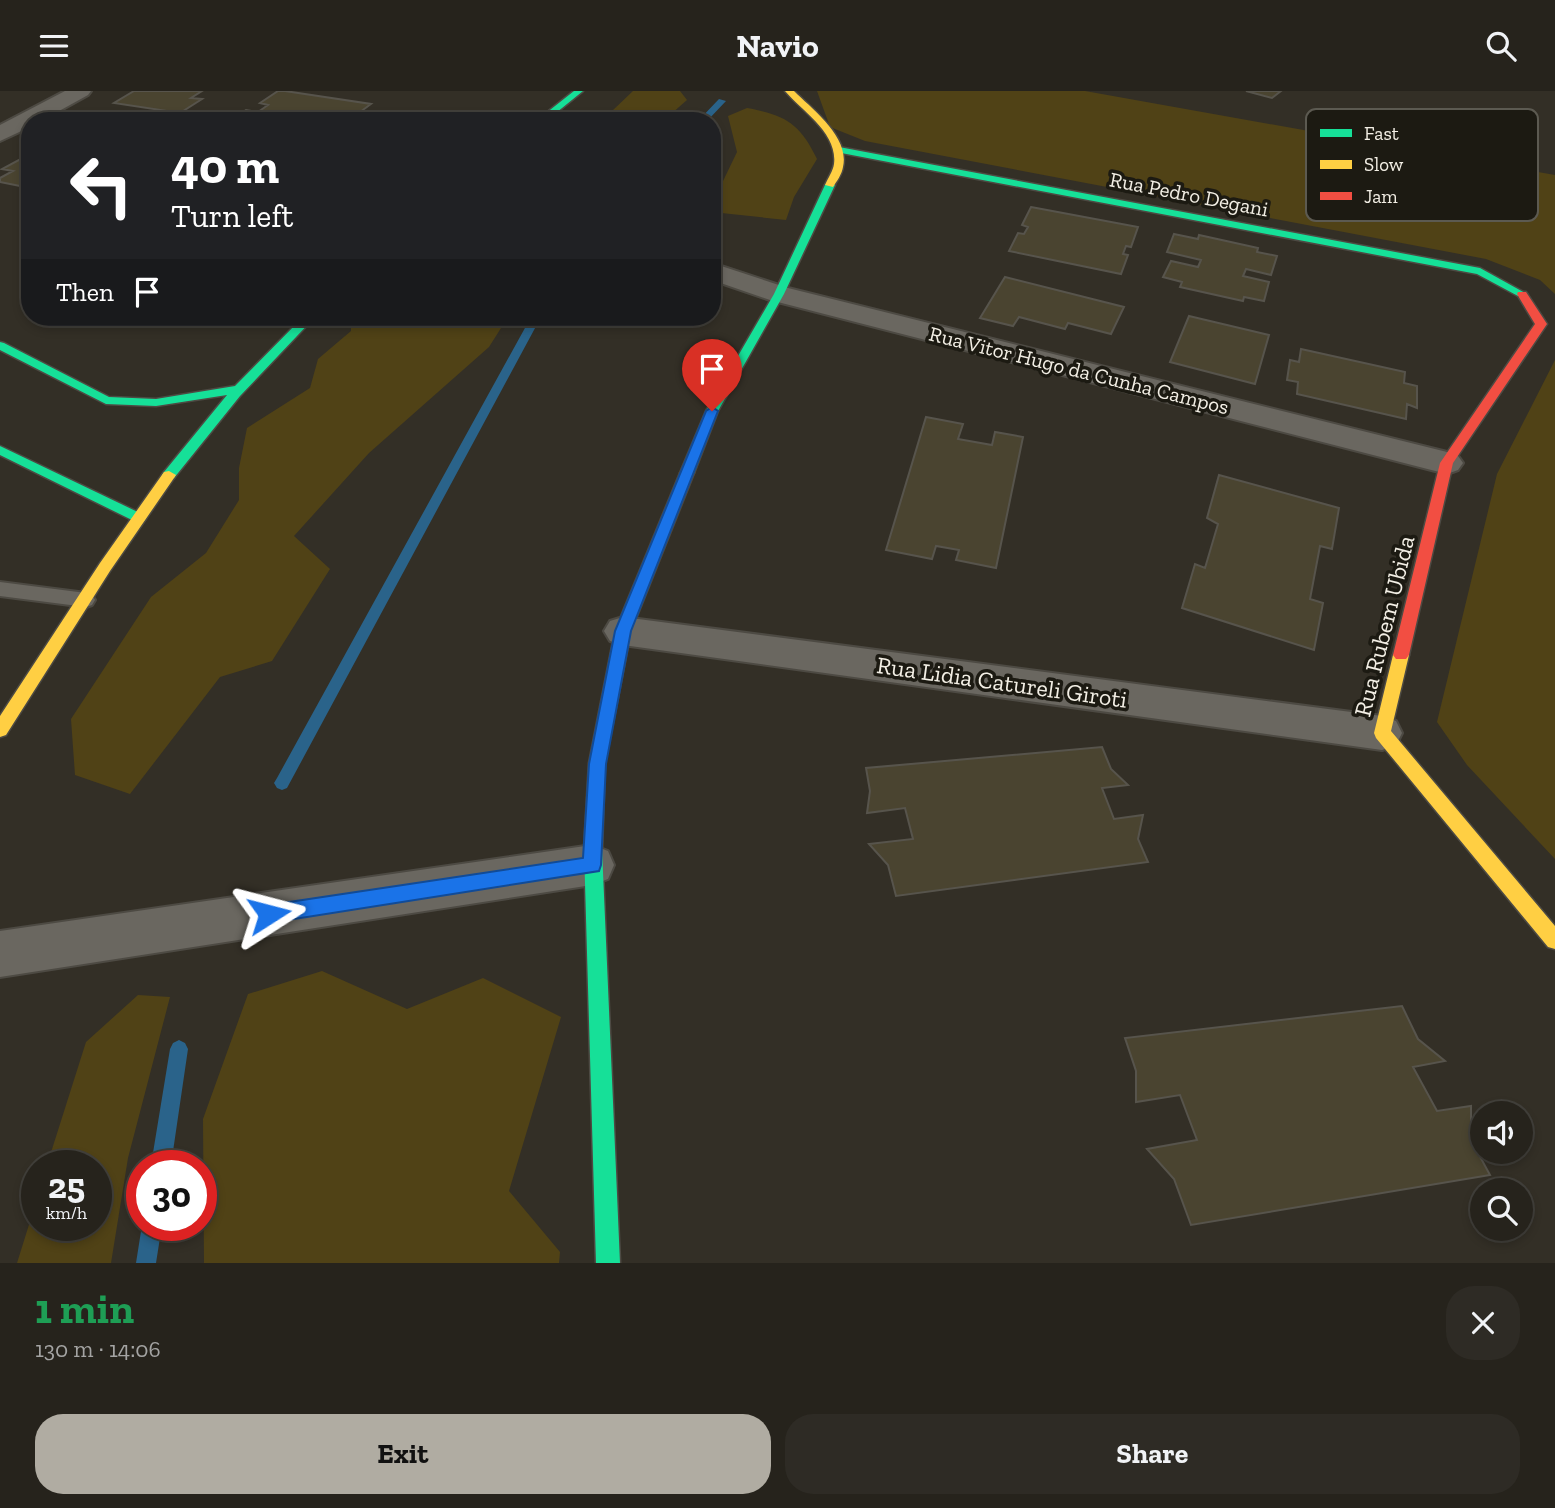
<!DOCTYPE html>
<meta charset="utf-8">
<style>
body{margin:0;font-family:"Zilla Slab",serif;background:#2e2b25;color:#f1f3f6;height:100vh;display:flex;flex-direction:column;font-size:26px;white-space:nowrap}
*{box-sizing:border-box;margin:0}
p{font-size:23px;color:#a4a4a3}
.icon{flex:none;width:38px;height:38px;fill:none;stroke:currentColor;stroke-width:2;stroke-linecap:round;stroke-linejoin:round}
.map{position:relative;height:1172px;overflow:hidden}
.side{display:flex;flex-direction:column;background:#26231c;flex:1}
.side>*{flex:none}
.banner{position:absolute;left:21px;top:21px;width:700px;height:214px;border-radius:28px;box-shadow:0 4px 10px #0003,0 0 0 2px #42403b;background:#202124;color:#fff;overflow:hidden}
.tools{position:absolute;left:1470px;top:1010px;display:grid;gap:14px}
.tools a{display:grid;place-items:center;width:63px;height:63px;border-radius:50%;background:#26231c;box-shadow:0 4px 10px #0003,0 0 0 2px #42403b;font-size:35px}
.speed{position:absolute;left:21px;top:1059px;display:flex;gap:14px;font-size:35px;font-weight:700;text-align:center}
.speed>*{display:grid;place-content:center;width:91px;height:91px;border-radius:50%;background:#26231c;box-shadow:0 4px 10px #0003,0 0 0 2px #42403b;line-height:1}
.speed small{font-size:18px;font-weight:400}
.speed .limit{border:10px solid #d22;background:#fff;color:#111}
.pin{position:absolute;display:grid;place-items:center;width:60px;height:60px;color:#fff;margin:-72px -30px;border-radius:50% 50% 50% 0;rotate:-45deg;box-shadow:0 0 7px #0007}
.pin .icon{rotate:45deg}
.me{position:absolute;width:77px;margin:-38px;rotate:81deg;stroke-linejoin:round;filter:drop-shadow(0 0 5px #0008)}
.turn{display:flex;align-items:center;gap:24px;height:147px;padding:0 35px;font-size:32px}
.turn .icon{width:91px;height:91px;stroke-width:2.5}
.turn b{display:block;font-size:49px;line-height:60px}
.then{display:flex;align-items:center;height:66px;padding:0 35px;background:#0003;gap:14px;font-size:26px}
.round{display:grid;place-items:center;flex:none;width:74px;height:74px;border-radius:28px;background:#2e2b25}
.summary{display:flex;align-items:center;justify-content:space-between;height:119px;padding:0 35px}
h1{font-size:42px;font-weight:700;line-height:52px;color:#1e9e55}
.button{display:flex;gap:14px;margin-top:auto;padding:14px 35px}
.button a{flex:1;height:80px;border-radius:28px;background:#b0aca2;color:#111;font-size:28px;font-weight:700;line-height:80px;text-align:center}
.button a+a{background:#2e2b25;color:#f1f3f6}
header{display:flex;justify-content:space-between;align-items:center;height:91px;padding:0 35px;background:#26231c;font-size:32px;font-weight:700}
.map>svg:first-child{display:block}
.green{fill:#504216}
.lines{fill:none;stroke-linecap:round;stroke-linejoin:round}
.stream{fill:#2a638a;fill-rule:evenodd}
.building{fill:#4a4430;stroke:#57544c;stroke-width:2}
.lane-casing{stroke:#4d4a43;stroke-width:4}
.street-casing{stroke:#4d4a43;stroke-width:4}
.fast-casing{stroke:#4d4a43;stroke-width:3}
.slow-casing{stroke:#4d4a43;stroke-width:3}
.jam-casing{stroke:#4d4a43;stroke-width:3}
.lane{fill:#6a6760;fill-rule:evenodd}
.street{fill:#6a6760;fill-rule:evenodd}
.fast{fill:#16e098;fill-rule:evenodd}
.slow{fill:#ffcf43;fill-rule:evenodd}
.jam{fill:#f24e42;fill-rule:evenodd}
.route{fill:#1a73e8;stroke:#114b97;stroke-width:2}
.labels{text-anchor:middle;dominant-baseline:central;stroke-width:7;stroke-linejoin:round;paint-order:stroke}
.far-street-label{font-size:21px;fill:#f3efe5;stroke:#1c1a12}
.street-label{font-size:24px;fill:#f3efe5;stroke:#1c1a12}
.key{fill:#1c1a12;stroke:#5c5a51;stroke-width:2}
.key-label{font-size:19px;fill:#f3efe5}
</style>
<header><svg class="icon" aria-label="menu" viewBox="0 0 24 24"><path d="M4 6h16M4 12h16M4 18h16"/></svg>Navio<svg class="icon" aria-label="search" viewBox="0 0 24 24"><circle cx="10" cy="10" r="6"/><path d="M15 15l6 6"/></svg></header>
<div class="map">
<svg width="1555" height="1172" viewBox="0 0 1555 1172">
<rect width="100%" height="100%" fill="#332f26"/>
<path class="green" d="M633 0H680L687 9 663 30H570L575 26 612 20Z
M817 0H1085L1555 84V203L1540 189 1486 168 865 50 830 36Z
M747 17C785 24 800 32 817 68L794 106 786 129 712 121V113L737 61 728 25Z
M351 226H508L489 256 369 362 294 445 330 478 272 570 220 586 130 703 75 684 71 628 151 506 206 462 239 409V377L247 337 310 297 318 268 351 240Z
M1555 269V768L1467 674 1437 631 1497 383Z
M322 880 407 918 483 887 561 926 509 1100 560 1161 559 1172H204L203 1028 248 903Z
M138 904 170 906 128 1067 111 1172H17L37 1108V1134H96V1074H47L86 951Z"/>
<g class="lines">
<path class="stream" d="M719 8 726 10 707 30H698Z
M531 226H541L287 697 282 699 277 697 274 692 277 687Z
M179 949 185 952 188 958 171 1074H151L170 958 173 952Z
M142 1134H162L156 1172H136Z"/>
</g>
<path class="building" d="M134 0H202L191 7 202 8 180 22 114 12Z
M278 0H285L371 13 356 24 338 21 326 30H230L246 19 258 21 268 14 260 12Z
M1246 0H1281L1272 7Z
M30 63V97L0 91V87L13 80 2 78Z
M1031 116 1138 136 1131 156 1126 155 1123 163 1128 164 1121 183 1009 160 1018 142 1024 143 1028 136 1022 134Z
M1174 143 1198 148 1199 144 1258 157 1257 161 1277 165 1271 184 1246 178 1243 185 1269 191 1264 210 1244 206 1243 210 1180 196 1182 191 1163 186 1171 170 1198 176 1201 169 1167 161Z
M1005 186 1124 216 1111 243 1068 232 1065 238 1019 226 1013 235 980 227Z
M1189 225 1269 244 1255 293 1170 271Z
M1301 258 1405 281 1404 292 1417 295V317L1407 313 1406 328 1297 303 1298 291 1287 289 1290 269 1299 271Z
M926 326 963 333 958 348 992 354 995 341 1023 346 996 477 956 469 959 459 936 455 932 468 886 459Z
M1219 384 1339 417 1332 458 1320 455 1310 508 1323 512 1314 559 1182 517 1195 473 1205 477 1218 433 1207 427Z
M1102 656 1111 678 1128 694 1102 697 1114 728 1143 724 1138 748 1148 771 896 805 888 774 869 753 913 748 905 717 867 722 870 700 866 677Z
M1402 915 1418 948 1445 970 1413 976 1437 1020 1471 1015V1049L1490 1084 1191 1134 1174 1088 1147 1058 1197 1049 1180 1004 1136 1011V980L1125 947Z"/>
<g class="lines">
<defs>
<path id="lane" d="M0 491 86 502 92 504 95 509 92 514 86 516 0 505Z"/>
<path id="street" d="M65 0H91L88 4 41 30H30V36L0 50V34Z
M712 172 788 197 1447 361 1458 365 1463 372 1458 379 1447 383 770 209 712 189Z
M623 526 1382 625 1396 630 1402 642 1396 654 1382 659 623 554 610 550 604 540 610 530Z
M592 754 608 760 614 774 608 788 592 794 0 886V840Z"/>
<path id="fast" d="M574 0H583L546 30H536Z
M839 56 1480 177 1527 203 1518 205 1477 183 836 61 834 59Z
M830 91 835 94 784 203 718 320 694 382 692 385H682L680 382 706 320 774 203 825 94Z
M303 226H315L240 305 174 387 169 388 162 384 164 381 227 304 156 315 106 313 0 259V251L4 252 109 306 156 308 235 295Z
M0 355 144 424 146 427 144 430H134L0 364Z
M593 750 599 752 602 758 620 1172H596L584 758 587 752Z"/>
<path id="slow" d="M785 0H794C812 18 850 46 843 76 842 83 837 90 833 96L825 94C828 87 833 80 834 73 838 42 802 20 785 0Z
M169 380 176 384 174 387 110 480 6 644 0 646V625L100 472 164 381Z
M1401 558 1406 560 1409 564 1391 640 1555 835V858L1548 856 1376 647 1374 642 1393 564 1396 560Z"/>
<path id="jam" d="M1518 201H1526L1547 233 1453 372 1409 564 1406 568H1396L1393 564 1440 372 1535 233 1517 203Z
M687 378 694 382 631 540 605 672 602 758 599 764 593 766 587 764 584 758 589 672 615 540 680 382Z"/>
</defs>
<use href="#lane" class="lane-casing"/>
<use href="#street" class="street-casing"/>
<use href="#fast" class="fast-casing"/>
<use href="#slow" class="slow-casing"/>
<use href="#jam" class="jam-casing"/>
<use href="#lane" class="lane"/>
<use href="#street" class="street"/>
<use href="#fast" class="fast"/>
<use href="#slow" class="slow"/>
<use href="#jam" class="jam"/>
</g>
<path class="route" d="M712 316 718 320 631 540 606 673 601 774 599 780 269 832 262 829 260 823 262 816 269 814 583 767 589 673 615 540 706 320Z"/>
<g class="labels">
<g class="far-street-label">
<text transform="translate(1189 103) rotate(11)">Rua Pedro Degani</text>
<text transform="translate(1079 279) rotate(14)">Rua Vitor Hugo da Cunha Campos</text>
</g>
<g class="street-label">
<text transform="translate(1384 535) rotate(-76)">Rua Rubem Ubida</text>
<text transform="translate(1002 591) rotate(8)">Rua Lidia Catureli Giroti</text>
</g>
</g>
<rect x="1306" y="18" width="232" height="112" rx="10" class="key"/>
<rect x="1320" y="38" width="32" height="8" fill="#16e098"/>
<rect x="1320" y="69" width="32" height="9" fill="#ffcf43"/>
<rect x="1320" y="101" width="32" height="8" fill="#f24e42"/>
<g class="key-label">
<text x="1364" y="49">Fast</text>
<text x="1364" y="80">Slow</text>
<text x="1364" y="112">Jam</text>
</g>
</svg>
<div class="tools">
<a><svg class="icon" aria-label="sound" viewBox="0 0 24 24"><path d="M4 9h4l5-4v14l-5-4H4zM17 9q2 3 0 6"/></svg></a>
<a><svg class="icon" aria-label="search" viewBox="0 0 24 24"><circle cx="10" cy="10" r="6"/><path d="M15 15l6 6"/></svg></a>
</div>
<div class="speed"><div>25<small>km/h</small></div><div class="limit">30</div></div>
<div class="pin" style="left:712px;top:320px;background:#d93025"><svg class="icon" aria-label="arrive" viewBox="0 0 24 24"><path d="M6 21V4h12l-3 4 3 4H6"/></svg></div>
<svg class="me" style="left:269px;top:823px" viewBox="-20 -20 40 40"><path d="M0-17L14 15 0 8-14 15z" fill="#1a73e8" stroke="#fff" stroke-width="4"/></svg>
<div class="banner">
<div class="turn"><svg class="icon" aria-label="left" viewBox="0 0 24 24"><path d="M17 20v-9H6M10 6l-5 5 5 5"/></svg><div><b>40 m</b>Turn left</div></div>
<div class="then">Then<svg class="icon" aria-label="arrive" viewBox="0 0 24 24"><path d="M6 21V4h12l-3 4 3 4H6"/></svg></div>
</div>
</div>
<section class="side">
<div class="summary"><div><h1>1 min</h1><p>130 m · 14:06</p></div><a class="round"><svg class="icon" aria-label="close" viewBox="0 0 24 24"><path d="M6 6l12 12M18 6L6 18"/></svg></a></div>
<div class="button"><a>Exit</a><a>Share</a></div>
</section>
